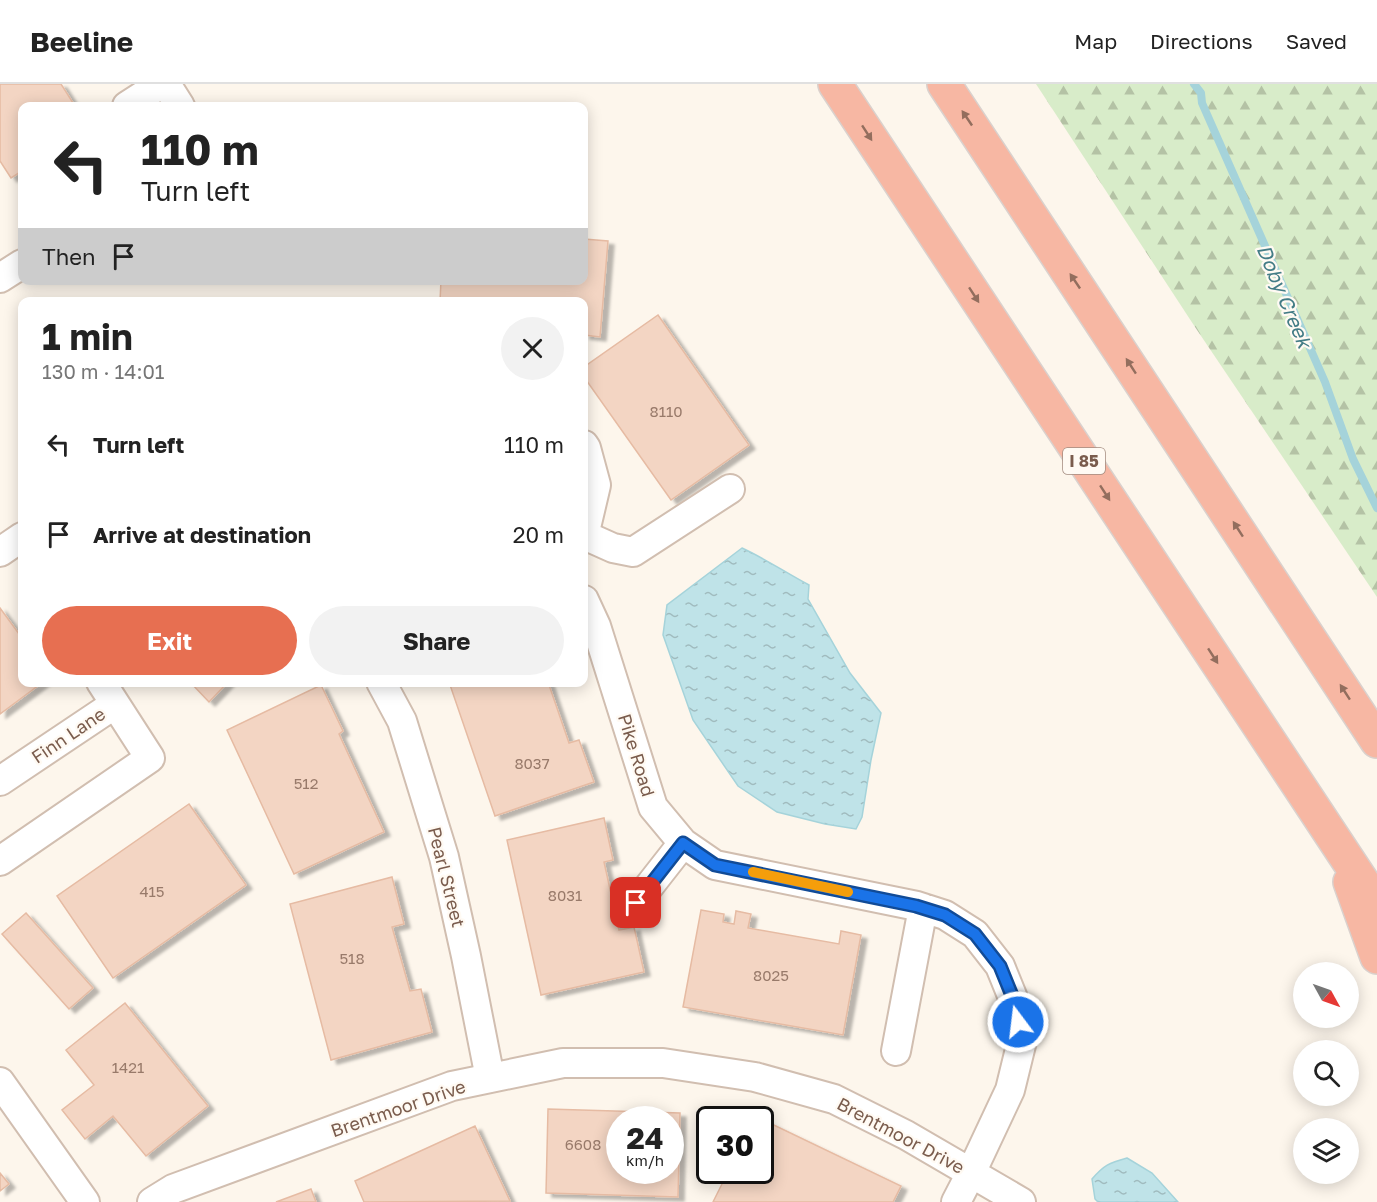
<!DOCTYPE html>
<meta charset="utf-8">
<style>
body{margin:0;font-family:"Golos Text",sans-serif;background:#f2f2f2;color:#222;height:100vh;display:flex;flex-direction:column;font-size:22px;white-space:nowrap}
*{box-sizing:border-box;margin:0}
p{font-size:20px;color:#767676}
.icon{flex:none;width:33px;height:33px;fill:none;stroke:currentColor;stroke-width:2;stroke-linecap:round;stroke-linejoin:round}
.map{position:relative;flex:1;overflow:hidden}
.details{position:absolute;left:18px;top:213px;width:570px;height:390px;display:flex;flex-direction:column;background:#fff;border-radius:12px;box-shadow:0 3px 15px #0003}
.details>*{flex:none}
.guide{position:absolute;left:18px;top:18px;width:570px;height:183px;border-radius:12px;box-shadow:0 3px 15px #0003;background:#fff;color:#222;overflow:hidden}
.needle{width:39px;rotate:130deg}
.fabs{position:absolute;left:1293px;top:878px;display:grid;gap:12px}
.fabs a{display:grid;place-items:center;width:66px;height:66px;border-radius:50%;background:#fff;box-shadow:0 3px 15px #0003;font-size:30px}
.speed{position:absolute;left:606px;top:1022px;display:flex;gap:12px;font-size:30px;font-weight:700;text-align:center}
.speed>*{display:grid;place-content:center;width:78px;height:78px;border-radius:50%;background:#fff;box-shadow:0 3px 15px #0003;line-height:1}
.speed small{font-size:15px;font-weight:400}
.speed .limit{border:3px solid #111;border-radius:9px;background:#fff;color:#111}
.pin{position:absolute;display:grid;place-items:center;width:51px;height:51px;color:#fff;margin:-26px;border-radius:12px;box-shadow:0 3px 9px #0006}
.me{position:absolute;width:66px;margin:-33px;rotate:345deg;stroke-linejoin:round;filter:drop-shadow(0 0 4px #0008)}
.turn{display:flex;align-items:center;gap:21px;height:126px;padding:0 24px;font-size:27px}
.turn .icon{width:78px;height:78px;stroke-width:2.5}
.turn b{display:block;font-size:42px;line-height:51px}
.then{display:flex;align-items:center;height:57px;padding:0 24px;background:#0003;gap:12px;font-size:22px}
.round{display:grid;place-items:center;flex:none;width:63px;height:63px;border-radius:32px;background:#f2f2f2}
.head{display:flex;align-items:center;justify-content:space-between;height:102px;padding:0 24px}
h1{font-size:36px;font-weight:700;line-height:45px}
.primary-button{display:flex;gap:12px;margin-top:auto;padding:12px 24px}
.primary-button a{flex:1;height:69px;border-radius:36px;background:#e76f51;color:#fff;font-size:24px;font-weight:700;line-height:69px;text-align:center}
.primary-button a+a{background:#f2f2f2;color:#222}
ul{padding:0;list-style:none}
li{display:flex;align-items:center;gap:18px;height:90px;padding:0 24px}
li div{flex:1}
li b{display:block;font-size:22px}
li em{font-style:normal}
header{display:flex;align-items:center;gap:36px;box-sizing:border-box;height:84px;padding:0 30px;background:#fff;border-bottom:2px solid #e0e0e0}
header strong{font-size:28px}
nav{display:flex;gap:33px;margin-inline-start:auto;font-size:21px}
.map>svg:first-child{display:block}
.forest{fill:url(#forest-firs)}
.water{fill:url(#water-ripples);stroke:#a5d3da;stroke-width:1.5}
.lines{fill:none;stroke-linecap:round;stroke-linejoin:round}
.stream{stroke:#a5d3da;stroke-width:8}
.building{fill:#f3d5c3;stroke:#e6bba3;stroke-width:1.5;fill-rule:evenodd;filter:url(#shadow)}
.minor-casing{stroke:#d1beb0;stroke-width:32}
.highway-casing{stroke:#dad1cd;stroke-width:36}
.minor{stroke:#fff;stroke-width:28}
.highway{stroke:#f7b7a3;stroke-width:33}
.oneway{fill:#936e5e}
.route-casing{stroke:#114b97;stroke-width:15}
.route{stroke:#1a73e8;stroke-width:10}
.slow{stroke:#f59e0b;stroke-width:10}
.labels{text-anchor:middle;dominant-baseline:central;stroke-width:4.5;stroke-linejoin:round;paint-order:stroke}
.number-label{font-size:15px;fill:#987a6a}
.shield{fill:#fffaf3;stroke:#a28b7f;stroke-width:1.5}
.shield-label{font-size:16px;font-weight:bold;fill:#7a5c4d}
.street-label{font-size:18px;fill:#7a5c4d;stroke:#fffaf3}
.water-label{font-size:20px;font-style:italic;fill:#437c86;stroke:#fffaf3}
</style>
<header>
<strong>Beeline</strong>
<nav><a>Map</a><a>Directions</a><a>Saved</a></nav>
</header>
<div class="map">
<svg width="1377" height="1118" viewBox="0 0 1377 1118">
<defs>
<pattern id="forest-firs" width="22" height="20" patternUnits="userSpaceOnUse" patternTransform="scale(1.5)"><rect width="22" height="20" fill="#d8ecc9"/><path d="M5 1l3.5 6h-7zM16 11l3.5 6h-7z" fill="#b4c2a5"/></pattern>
<pattern id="water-ripples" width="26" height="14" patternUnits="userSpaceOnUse" patternTransform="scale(1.5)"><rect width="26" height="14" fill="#bfe3e8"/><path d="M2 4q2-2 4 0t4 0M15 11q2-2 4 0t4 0" fill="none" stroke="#a0bbbe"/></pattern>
<filter id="shadow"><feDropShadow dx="6" dy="4" stdDeviation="1.5" flood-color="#0004"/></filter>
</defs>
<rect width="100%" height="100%" fill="#fdf6ec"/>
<path class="forest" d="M1036 0H1377V513L1195 243Z"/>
<path class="water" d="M742 464C766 475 786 489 809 501L808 515 850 589 881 629 871 676 862 733 856 745 825 740 777 728 738 702 693 636 663 551 667 521Z
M1127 1074 1152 1089 1178 1118H1098L1095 1115 1092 1095C1104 1081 1109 1079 1127 1074Z"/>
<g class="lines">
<path class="stream" d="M1194 0 1201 9 1202 19 1325 298 1353 375 1377 424"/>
</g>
<path class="building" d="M0 0H61L75 22H22V87L11 94 0 77Z
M584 155 608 157 600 253 584 251V218H440L441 196H584Z
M658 231 749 361 671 416 584 293V283Z
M0 524 22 554V598H43L0 630Z
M190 598H228L209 618Z
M449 598H548L569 659 579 656 594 698 495 732Z
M321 601 343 647 339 650 384 748 294 790 227 646Z
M189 720 246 801 113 894 57 812Z
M604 734 613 776 604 778 619 846 634 843 644 888 541 911 507 756Z
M392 793 404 840 392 843 410 907 421 905 432 948 331 976 290 820Z
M701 826 724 830 723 838 734 840 736 827 751 830 748 844 839 860 841 847 861 851 843 951 683 923Z
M26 829 93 904 69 925 2 850Z
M125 919 208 1022 146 1072 113 1032 85 1055 62 1026 94 1001 66 966Z
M548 1025 680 1029 678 1113 546 1109ZM620 1035H670V1086H620Z
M755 1032 901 1102 893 1118H713L729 1086H760V1035H753Z
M475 1042 510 1117 364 1118 355 1097Z
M0 1089 9 1100 0 1107Z
M311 1105 316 1118H276Z"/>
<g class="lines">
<defs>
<path id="minor" d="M166 0 180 22
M127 22 161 0
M0 194 22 180
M584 361 586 364 596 401 584 452
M584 451 613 464 633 468 730 405
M0 468 22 453
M584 516 596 542 653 723 683 759 715 781 917 822 945 831 975 850 1000 882 1015 919 1022 957 1010 1006 971 1089 956 1118
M381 598 402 637 444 773 466 872 490 994
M0 697 115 620
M0 777 150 674 101 598
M636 819 683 759
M896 967 923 824
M0 998 85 1118
M152 1118 173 1105 452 1002 563 979H663L755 993 834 1015 906 1051 1021 1118"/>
<path id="highway" d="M835 0 1377 820
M944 0 1377 657
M1350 798 1377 873"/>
</defs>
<use href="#minor" class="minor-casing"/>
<use href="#highway" class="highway-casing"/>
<use href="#minor" class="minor"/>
<use href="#highway" class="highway"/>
</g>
<defs><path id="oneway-solid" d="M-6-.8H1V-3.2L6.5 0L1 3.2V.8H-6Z" transform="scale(1.5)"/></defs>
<g class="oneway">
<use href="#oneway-solid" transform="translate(967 34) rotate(-124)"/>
<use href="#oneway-solid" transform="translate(867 49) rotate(57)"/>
<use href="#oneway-solid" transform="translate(1075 197) rotate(-124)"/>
<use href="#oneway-solid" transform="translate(974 211) rotate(57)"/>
<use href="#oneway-solid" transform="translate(1131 282) rotate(-123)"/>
<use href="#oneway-solid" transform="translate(1105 409) rotate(57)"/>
<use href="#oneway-solid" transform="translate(1238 445) rotate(-123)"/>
<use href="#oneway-solid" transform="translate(1213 572) rotate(57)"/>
<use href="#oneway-solid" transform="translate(1345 608) rotate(-123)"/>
</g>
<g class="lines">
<defs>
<path id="route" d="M636 819 683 759 715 781 916 822 945 831 975 850 1000 882 1015 919 1018 938"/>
</defs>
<use href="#route" class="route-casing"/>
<use href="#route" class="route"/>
<path class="slow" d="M753 788 848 808"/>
</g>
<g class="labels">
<g class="number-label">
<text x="666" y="327">8110</text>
<text x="532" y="679">8037</text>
<text x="306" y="699">512</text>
<text x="152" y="807">415</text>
<text x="565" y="811">8031</text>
<text x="352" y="874">518</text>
<text x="771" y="891">8025</text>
<text x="128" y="983">1421</text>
<text x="583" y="1060">6608</text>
</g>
<rect class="shield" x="1063" y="364" width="42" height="26" rx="4.5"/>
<g class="shield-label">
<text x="1084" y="377">I 85</text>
</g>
<g class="street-label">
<text transform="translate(68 651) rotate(-34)">Finn Lane</text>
<text transform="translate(637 671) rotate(73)">Pike Road</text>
<text transform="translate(447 793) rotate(76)">Pearl Street</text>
<text transform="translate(398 1024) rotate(-19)">Brentmoor Drive</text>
<text transform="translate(901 1051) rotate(28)">Brentmoor Drive</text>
</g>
<g class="water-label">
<text transform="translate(1285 212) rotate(67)">Doby Creek</text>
</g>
</g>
</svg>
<div class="fabs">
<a><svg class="needle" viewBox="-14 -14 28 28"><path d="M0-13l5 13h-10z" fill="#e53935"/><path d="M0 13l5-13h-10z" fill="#767676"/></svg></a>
<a><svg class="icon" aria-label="search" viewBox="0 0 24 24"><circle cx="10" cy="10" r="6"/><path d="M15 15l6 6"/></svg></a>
<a><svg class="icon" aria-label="layers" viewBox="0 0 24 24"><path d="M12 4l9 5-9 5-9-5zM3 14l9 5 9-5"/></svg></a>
</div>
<div class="speed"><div>24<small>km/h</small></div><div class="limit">30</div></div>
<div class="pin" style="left:636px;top:819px;background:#d93025"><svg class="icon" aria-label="arrive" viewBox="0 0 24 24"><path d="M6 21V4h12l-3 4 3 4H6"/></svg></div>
<svg class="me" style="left:1018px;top:938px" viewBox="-20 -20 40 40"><circle r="17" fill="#1a73e8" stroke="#fff" stroke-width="3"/><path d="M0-11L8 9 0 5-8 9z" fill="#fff"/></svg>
<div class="guide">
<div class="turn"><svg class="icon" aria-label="left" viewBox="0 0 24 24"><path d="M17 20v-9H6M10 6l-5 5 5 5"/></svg><div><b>110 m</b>Turn left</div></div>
<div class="then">Then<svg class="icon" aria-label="arrive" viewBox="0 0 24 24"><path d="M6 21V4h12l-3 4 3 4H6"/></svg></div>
</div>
<section class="details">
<div class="head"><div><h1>1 min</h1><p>130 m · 14:01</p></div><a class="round"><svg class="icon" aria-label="close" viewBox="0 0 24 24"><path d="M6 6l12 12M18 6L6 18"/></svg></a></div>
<ul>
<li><svg class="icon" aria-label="left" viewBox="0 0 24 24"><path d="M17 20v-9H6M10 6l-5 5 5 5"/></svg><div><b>Turn left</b></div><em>110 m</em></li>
<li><svg class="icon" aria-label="arrive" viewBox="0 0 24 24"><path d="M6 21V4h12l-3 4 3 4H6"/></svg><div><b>Arrive at destination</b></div><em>20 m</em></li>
</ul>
<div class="primary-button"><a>Exit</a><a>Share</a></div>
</section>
</div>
